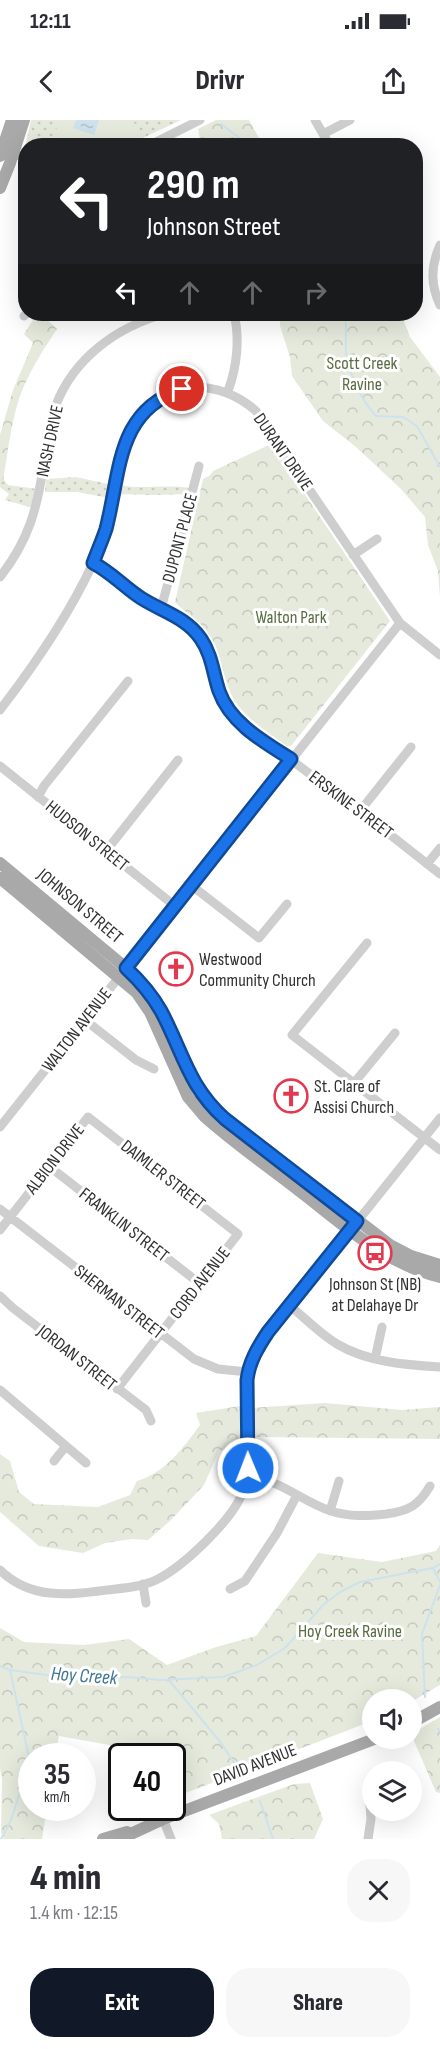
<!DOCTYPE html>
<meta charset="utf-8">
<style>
body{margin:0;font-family:"Sofia Sans Condensed",sans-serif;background:#f7f7f7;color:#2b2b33;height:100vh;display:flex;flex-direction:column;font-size:22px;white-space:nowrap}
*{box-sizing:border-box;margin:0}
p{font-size:20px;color:#7c7c81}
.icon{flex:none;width:33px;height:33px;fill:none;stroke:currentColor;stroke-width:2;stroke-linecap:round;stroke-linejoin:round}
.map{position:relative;height:1719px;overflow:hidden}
.side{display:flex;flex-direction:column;background:#fff;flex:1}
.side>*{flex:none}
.banner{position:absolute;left:18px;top:18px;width:405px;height:183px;border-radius:24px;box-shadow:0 6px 24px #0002;background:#202124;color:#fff;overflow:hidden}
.buttons{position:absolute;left:362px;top:1569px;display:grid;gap:12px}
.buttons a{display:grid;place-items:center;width:60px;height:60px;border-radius:50%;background:#fff;box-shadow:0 6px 24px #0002;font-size:30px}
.speed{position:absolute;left:18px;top:1623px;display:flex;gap:12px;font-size:30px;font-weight:700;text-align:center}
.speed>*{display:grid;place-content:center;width:78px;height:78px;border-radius:50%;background:#fff;box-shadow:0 6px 24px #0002;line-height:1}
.speed small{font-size:15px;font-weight:400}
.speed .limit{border:3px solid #111;border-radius:9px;background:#fff;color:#111}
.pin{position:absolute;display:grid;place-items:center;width:51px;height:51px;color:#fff;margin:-26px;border:3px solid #fff;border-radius:50%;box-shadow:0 2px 6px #0007}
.me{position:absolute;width:66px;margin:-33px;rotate:359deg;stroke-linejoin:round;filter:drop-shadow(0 0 4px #0008)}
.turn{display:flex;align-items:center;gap:21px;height:126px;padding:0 30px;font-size:27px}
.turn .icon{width:78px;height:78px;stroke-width:2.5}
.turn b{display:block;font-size:42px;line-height:51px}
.lanes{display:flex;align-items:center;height:57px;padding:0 30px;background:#0003;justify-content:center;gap:30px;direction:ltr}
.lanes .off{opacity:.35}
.round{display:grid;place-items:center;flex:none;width:63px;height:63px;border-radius:24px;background:#f7f7f7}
.overview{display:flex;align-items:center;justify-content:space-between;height:102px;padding:0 30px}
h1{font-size:36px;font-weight:800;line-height:45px}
.button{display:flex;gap:12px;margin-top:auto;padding:12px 30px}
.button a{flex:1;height:69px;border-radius:24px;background:#111827;color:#fff;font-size:24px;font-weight:800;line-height:69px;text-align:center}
.button a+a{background:#f7f7f7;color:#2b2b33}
.status{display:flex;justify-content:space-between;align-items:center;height:42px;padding:0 30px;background:#fff;direction:ltr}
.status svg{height:16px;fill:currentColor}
header{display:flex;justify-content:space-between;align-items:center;height:78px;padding:0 30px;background:#fff;font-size:27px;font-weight:800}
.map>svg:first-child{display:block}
.green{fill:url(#green-dots)}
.forest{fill:url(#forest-crowns)}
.pitch{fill:#e5eadd}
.water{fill:url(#water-ripples)}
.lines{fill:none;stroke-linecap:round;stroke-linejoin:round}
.stream{stroke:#cde2ec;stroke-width:2}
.minor{stroke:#cecece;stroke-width:9}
.major{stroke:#a9a9a9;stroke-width:12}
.route-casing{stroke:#114b97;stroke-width:15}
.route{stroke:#1a73e8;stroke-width:10}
.labels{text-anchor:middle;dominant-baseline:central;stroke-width:6;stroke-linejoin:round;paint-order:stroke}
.park-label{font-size:18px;fill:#576c3f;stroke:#fff}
.street-label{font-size:18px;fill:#313131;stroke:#fff}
.poi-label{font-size:18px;fill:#313131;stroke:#fff;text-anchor:start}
.water-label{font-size:20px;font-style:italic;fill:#407792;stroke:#fff}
</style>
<div class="status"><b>12:11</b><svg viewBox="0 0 49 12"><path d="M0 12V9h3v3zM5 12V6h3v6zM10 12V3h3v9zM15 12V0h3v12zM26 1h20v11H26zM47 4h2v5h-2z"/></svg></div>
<header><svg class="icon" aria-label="back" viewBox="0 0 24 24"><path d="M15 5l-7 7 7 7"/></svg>Drivr<svg class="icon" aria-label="share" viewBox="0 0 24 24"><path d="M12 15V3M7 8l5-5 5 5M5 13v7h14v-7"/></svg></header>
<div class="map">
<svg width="440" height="1719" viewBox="0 0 440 1719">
<defs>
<pattern id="green-dots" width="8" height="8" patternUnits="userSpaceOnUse" patternTransform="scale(1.5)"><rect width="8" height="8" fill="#e5eadd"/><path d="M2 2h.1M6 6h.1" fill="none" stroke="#c5c9be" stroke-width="1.8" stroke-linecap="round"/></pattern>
<pattern id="forest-crowns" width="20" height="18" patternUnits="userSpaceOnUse" patternTransform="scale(1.5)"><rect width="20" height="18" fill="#e5eadd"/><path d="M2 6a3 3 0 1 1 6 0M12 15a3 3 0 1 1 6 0" fill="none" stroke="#c5c9be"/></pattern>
<pattern id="water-ripples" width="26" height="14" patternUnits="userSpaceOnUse" patternTransform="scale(1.5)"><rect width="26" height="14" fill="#cde2ec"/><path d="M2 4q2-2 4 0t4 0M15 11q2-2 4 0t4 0" fill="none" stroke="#b0c2cb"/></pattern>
</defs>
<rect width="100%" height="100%" fill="#fff"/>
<path class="green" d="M31 0H181L128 25 26 26 25 28V27Z
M0 350 4 353V360L8 365 37 369 33 388 5 380 9 374 0 367Z
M76 357 112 365 109 378 77 372H45L46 359Z
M120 365C143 370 166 364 189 368L188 374 153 375 118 374Z"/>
<path class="forest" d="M216 0H249L263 25H205L200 20 198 9Z
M37 194H41L57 209C43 230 29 252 20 276 11 302 8 332 3 360L0 357V315L13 270 33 223 24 214Z
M280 194H401L410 217 440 257V478L438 451 428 425 425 397 401 369 356 327 323 301 292 256 290 237 280 206Z
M271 324 390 501 291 626H287C266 610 238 595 229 569 221 549 221 530 208 513 198 498 185 493 175 482L203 359 209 356 213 351Z
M325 1283 402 1290 440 1287V1319L256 1317 252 1288Z
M240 1286 241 1323 219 1331 204 1365 171 1400 148 1420 132 1419 105 1423 83 1433 39 1426 0 1392V1334L10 1341 19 1372 34 1384 98 1387 130 1375 137 1361C166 1352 183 1328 200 1305L196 1293Z
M440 1425V1565L411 1582V1580H372V1601L183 1674 176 1665 173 1664 172 1636H122L121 1651 112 1648 115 1626 59 1616 55 1636H32V1688H47L42 1719H4L1 1713 2 1660 0 1648V1508L24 1522 84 1525 129 1519 167 1545 216 1527 256 1516 318 1433 382 1442 436 1431Z
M440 1597V1673L436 1672 411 1614Z
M310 1663 323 1699 314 1719H222L219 1704 209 1695 294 1664Z"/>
<path class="pitch" d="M59 0H131L140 8 139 16 117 25H55L56 22 53 21Z"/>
<path class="water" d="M76 0H99L94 15 73 8Z"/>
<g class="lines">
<path class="stream" d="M221 4 250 26
M345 194C347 206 345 219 346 232 349 254 361 280 376 296L403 297 417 306 440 347
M433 1448 440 1462
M0 1546 10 1550 68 1558 126 1557 161 1560 223 1557 257 1545 285 1528 323 1485 340 1472 360 1462 433 1448 440 1444
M169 1560 221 1623 237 1647
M425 1577 422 1514 440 1465
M438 1609 440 1611
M260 1681 273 1719
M1 1719 11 1700 30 1642 10 1550"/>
<path class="minor" d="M315 0 330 26
M323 14 350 0
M148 26 200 0
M8 32 26 38
M440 125C431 146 430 164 440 185
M24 196 26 194
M228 271C237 247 240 218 234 194
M353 435 377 419
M93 443C111 452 125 468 142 479 167 495 191 498 207 529 221 558 214 576 241 603L360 691 440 754
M0 457C29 420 37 389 44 343 47 324 49 304 56 285 74 238 117 207 164 194
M161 489 199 346
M0 590C33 547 70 493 93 443 97 433 102 421 106 409 118 365 117 300 164 276 173 271 184 267 194 267 219 267 238 275 256 291L400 503 440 535
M0 646 175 786
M38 677 44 666 128 561
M360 691 411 627
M106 731 178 640
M427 744 440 728
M191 765 259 818 287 784
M367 823 292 915 440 1030
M85 900 136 940 154 949
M354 963 395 913
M0 1007 400 503
M50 1047 199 1163
M0 1089 194 1239 218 1249 248 1252
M0 1110 88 997 238 1114 117 1269
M0 1176 13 1188 146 1290 151 1301
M290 1186C305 1198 320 1214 337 1224 367 1242 406 1245 440 1247
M375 1239 382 1207
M0 1270 86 1343
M54 1341 66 1326
M247 1357C279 1358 302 1382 331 1391 350 1397 367 1396 386 1394 409 1391 419 1385 430 1366
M330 1391 339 1361
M0 1450C31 1480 68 1475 107 1470 124 1468 141 1467 156 1460 183 1447 231 1401 242 1374 254 1345 247 1293 247 1260 249 1242 258 1227 269 1212L440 998
M143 1464 146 1483
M230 1469 245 1461 277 1413 297 1375
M163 1699 171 1719
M368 1719 371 1699 369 1671"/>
<path class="major" d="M0 36 12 0
M0 68 10 43 24 0
M0 743 126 848C140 861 151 874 161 891 179 925 188 964 216 991L390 1125 411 1136 440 1145
M0 758 137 873 150 892 188 977 204 996C233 1022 266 1045 297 1069 343 1104 383 1143 440 1157
M411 1603 440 1587
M103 1719 127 1712
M120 1719 163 1699 377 1618"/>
</g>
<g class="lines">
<defs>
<path id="route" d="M182 269C116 291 121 351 106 409 102 421 97 432 93 443 111 452 124 467 141 478 163 492 186 497 201 519 212 535 213 553 219 571 230 603 264 622 291 639L126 848C140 861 152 875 161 891 183 932 188 966 225 999L357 1101 268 1212C258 1227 249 1242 247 1260L248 1348"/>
</defs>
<use href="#route" class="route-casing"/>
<use href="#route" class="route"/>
</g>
<defs>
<symbol id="church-ring" viewBox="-11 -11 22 22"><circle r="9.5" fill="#fff" stroke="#e13a50" stroke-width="1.5"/><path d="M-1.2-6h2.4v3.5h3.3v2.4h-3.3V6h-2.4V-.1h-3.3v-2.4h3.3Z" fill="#e13a50"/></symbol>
<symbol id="bus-ring" viewBox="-11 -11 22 22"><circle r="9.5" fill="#fff" stroke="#e13a50" stroke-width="1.5"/><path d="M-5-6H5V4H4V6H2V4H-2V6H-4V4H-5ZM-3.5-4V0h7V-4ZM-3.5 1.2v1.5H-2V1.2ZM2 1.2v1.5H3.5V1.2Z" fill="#e13a50"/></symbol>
</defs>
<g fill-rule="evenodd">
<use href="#church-ring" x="157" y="830" width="38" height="38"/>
<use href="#church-ring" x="272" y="957" width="38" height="38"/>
<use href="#bus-ring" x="356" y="1114" width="38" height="38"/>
</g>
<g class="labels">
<g class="park-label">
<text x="362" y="243">Scott Creek<tspan x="362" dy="21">Ravine</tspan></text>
<text x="291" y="497">Walton Park</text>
<text x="350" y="1511">Hoy Creek Ravine</text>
</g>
<g class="street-label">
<text transform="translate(50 321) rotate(-78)">NASH DRIVE</text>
<text transform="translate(283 332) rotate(55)">DURANT DRIVE</text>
<text transform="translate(180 418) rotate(-75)">DUPONT PLACE</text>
<text transform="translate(351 685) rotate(37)">ERSKINE STREET</text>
<text transform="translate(87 716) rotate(39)">HUDSON STREET</text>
<text transform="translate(80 786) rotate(40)">JOHNSON STREET</text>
<text transform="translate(77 910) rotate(-52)">WALTON AVENUE</text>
<text transform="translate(55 1039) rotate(-52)">ALBION DRIVE</text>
<text transform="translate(163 1055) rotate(38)">DAIMLER STREET</text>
<text transform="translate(124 1105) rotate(38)">FRANKLIN STREET</text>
<text transform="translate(200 1163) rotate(-52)">CORD AVENUE</text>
<text transform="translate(119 1182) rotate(38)">SHERMAN STREET</text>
<text transform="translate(77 1238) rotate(38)">JORDAN STREET</text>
<text transform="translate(255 1645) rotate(-21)">DAVID AVENUE</text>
</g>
<g class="poi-label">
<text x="199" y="839">Westwood<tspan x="199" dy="21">Community Church</tspan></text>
<text x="314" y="966">St. Clare of<tspan x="314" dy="21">Assisi Church</tspan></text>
<text x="375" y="1164" text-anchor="middle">Johnson St (NB)<tspan x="375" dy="21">at Delahaye Dr</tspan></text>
</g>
<g class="water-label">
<text transform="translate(84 1556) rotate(4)">Hoy Creek</text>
</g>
</g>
</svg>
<div class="buttons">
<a><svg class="icon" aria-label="sound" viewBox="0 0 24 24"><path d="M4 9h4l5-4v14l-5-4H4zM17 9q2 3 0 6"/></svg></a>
<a><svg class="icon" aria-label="layers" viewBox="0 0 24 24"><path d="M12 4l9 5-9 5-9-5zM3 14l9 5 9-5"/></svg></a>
</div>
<div class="speed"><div>35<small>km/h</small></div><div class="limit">40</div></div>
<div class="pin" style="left:182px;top:269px;background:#d93025"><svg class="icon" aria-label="arrive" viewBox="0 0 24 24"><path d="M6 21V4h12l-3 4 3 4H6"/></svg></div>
<svg class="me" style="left:248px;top:1348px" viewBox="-20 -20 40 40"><circle r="17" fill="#1a73e8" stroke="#fff" stroke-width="3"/><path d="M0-11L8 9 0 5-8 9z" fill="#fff"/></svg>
<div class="banner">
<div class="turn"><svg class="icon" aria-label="left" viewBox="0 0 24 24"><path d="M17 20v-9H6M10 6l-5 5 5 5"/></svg><div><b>290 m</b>Johnson Street</div></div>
<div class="lanes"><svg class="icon" aria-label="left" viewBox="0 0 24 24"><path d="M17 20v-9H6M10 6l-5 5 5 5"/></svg><svg class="icon off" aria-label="ahead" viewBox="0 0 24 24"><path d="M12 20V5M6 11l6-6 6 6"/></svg><svg class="icon off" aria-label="ahead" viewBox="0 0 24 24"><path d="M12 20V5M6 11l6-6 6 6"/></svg><svg class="icon off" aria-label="right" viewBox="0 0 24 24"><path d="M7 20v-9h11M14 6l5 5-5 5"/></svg></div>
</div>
</div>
<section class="side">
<div class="overview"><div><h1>4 min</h1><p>1.4 km · 12:15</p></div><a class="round"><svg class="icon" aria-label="close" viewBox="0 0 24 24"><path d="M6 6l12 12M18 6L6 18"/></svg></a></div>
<div class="button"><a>Exit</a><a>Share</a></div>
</section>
